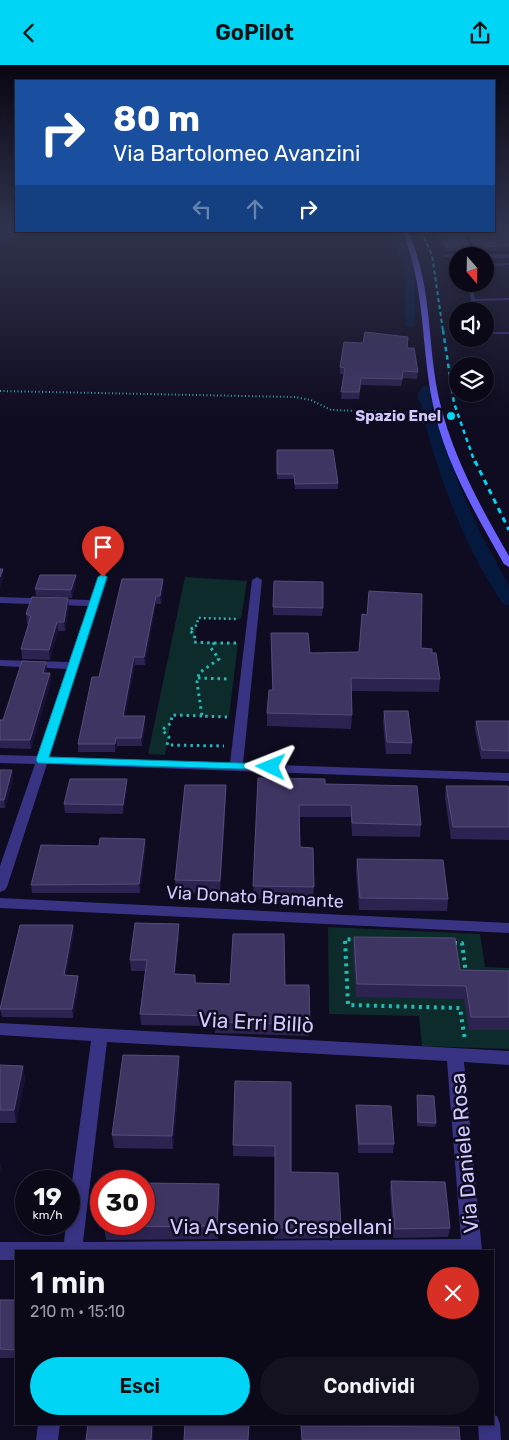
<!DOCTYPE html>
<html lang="it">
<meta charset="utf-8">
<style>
body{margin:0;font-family:Rubik,sans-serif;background:#141121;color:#f1f3f6;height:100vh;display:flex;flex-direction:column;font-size:19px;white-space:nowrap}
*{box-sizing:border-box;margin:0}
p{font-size:16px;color:#9a9aa2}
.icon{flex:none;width:28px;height:28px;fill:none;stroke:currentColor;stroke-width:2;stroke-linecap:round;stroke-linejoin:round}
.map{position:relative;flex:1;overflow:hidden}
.panel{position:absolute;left:15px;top:1185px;width:479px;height:175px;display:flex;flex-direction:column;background:#0b0818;border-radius:0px;box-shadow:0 2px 8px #0003,0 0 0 1px #2b2937}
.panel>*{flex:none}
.top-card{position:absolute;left:15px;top:15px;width:480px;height:152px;border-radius:0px;box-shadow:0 2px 8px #0003,0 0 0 1px #2b2937;background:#1a4fa0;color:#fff;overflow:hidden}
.needle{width:32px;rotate:160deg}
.controls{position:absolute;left:449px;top:182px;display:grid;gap:10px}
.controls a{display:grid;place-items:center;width:45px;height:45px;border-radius:50%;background:#0b0818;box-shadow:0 2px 8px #0003,0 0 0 1px #2b2937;font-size:25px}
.speed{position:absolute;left:15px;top:1105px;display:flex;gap:10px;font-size:25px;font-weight:700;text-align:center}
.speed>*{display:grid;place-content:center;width:65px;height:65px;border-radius:50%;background:#0b0818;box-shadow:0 2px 8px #0003,0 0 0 1px #2b2937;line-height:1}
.speed small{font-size:12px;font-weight:400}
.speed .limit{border:8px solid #d22;background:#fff;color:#111}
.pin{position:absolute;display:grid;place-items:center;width:42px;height:42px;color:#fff;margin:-51px -21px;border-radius:50% 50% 50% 0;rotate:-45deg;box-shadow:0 0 5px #0007}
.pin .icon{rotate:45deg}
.me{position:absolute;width:55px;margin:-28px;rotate:272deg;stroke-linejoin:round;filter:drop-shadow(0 0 4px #0008)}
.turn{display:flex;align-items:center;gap:18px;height:105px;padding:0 15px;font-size:22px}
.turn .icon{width:65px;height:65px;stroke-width:2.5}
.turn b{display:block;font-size:35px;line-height:42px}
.lanes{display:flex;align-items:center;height:48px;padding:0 15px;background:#0003;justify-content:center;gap:25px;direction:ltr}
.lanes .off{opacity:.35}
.round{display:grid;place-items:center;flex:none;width:52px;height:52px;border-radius:26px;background:#141121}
.head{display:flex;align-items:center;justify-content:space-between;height:85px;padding:0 15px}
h1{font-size:30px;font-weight:600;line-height:38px}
.action{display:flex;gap:10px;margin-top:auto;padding:10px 15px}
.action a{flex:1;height:58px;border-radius:30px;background:#00d5f5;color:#111;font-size:20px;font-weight:600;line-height:58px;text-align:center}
.action a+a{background:#141121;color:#f1f3f6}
header{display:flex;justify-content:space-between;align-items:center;height:65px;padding:0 15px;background:#00d5f5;color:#111;font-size:22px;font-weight:600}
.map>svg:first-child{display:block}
.green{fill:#0e2b2b}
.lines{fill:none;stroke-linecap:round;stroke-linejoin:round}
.stream{stroke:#05193f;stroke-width:2.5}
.canal{fill:#05193f;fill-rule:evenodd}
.path-far4{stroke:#25b9b5;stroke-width:1;stroke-dasharray:1 2;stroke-linecap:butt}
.path-far3{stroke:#25b9b5;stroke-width:2;stroke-dasharray:1 2.5;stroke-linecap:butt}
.path-far2{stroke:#25b9b5;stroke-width:2.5;stroke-dasharray:2 3;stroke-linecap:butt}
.path-far1{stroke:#25b9b5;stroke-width:3;stroke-dasharray:2.5 4;stroke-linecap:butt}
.path{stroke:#25b9b5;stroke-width:4;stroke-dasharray:3 4.5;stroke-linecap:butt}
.lane{fill:#383383;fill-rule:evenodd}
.street{fill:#383383;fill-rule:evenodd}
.secondary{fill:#6a61ff;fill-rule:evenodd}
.rail-far2{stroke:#00d5f5;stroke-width:2;stroke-dasharray:4 3;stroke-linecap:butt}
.rail-far1{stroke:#00d5f5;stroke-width:2.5;stroke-dasharray:4.5 4;stroke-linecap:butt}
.rail{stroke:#00d5f5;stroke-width:3;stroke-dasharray:5.5 5;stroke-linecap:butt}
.wall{fill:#2c2350}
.shaded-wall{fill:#191235}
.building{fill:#3e3563;stroke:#554c7b}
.route{fill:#00d5f5;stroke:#008a9f}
.poi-dot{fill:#00d5f5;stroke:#0f0b20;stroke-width:2}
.labels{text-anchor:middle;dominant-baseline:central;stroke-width:5;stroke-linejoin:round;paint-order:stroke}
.far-poi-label{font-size:15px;font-weight:bold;fill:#d2caff;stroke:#0f0b20;text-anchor:end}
.street-label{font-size:18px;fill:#d2caff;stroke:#0f0b20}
.near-street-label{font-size:21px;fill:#d2caff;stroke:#0f0b20}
</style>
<header><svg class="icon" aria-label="back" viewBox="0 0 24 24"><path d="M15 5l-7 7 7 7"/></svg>GoPilot<svg class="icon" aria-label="share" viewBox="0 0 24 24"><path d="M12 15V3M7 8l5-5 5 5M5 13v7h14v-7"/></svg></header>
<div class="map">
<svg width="509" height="1375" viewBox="0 0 509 1375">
<rect width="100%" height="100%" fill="#0f0b20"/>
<path class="green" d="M185 512 247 516 241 554 198 553 194 577 238 578 229 652 172 650 165 690 148 689Z
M328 862 480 869 485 902 509 903V984L422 981 419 951 329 949Z"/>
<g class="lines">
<path class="stream" d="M0 168 16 166"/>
<path class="canal" d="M391 166H399L415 205V260L410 263 405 260V205Z
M426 321 432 325 429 332 434 340 429 347 435 351 460 423 481 469 509 521V540L503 539C465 483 440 416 423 351L427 348 421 344 422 340 417 332 422 322Z"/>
<path class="path-far4" d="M0 165 16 164"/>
<path class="path-far3" d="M0 326 294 332 311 335 331 345 426 348"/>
<path class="path-far2" d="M191 564 197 560 198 553 238 554"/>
<path class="path-far1" d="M193 563 189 565 195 570 194 577 214 578 211 583 219 594 199 608 197 617 202 651 227 652
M214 578H236
M198 613 230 614
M202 651 172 650 171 658 162 665 169 672 167 680 224 681"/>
<path class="path" d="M358 875 345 874 348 940 460 943 465 975
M454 878H462L466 909"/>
<path class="lane" d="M509 198V200L485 201V199Z
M468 219H472L475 234 509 233V235L475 236 477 246H473Z
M485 267H509V269H485Z"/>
<path class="street" d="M456 166H462L475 189H509V193L443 192 445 189H469Z
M103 509 108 512 49 692 230 698 252 515 257 512 262 515 243 699 509 708V716L47 699 7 822 5 825 0 827V801L35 699 0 698V690L37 691 67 604 0 601V595L69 597 88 541 0 538V532L90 535 98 512Z
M0 833 509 858V868L0 843Z
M0 958 509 986V1000L464 997 482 1186H16V1195H0V1177H64L66 1159H69V1139L91 976 0 970ZM107 977 447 996 461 1174 83 1177Z
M492 1350 497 1351 500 1359 501 1375H479L478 1359H492Z
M38 1359H60L58 1375H36Z"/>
<path class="secondary" d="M402 166H408C434 226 426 278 440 338 453 392 481 443 509 491V502L504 499C475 448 443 394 432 335 421 278 425 221 402 166Z"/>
<path class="rail-far2" d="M421 166 432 190 443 266"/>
<path class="rail-far1" d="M443 265 454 338 475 398"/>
<path class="rail" d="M475 396 509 465"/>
</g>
<path class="wall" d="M509 161V185L475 186 464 166H494Z
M436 166H456L466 182 465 186H446Z
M407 283 418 307 417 314 403 313 401 321 361 320 359 334H341L344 309H340V302Z
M277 385 338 418V424H295L294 414H277Z
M163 514V522L161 539H156L145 600H135L125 651H145V659L142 681H117L115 687H78V679L99 612Z
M76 517 72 533 36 531 35 524Z
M68 533 69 542 65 566H58L50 595 22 594 21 584 29 559H27L26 549Z
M273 542 323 543 322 551 273 550Z
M271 568 310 588 359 587 421 583 432 588 440 614 439 627 352 626V650L351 664 267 661V648L272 625Z
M47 605 46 608H50L51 616 31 684 0 683V655H3Z
M384 646 412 678 411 689H386L383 657Z
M476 656H509V694H481L475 664Z
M0 705 13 713 5 743H0Z
M258 713 325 719 421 760 420 772 352 771 351 752H299L300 782 314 822 313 834H253Z
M446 721 509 725V775L451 774 445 733Z
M127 723 123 749 65 748 64 739Z
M226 732 220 828H175V815Z
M146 782 140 828H32L31 820Z
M357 794 448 834 447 846 359 845 356 806Z
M73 860 74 869 66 910 78 911 79 920 73 953 2 952 0 944Z
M179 869 175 909 195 910 196 918 285 920 310 960 309 971 215 968V961L141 960 140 949 145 906H131L130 895Z
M354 872 460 905 509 906V965H469L464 934 356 932 353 884Z
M0 1000 23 1001 25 1014 16 1058H0Z
M180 1004 173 1084 114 1083 112 1070Z
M235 1016 291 1107 341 1162 340 1173 274 1174 275 1092 233 1091Z
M417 1030 436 1058 435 1062 417 1061Z
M356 1040 394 1079 393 1088H358L356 1049Z
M391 1116 450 1163 448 1172 393 1173 390 1125Z
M220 1132 218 1174 106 1175 104 1162Z
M0 1235H16V1293H0Z"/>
<path class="shaded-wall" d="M3 504 4 512 0 523V512Z
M76 510V517L72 533 71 525Z
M163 514V522L161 539 160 531Z
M156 531V539L145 600 144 592Z
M68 533 69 542 65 566 64 557Z
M57 557 58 566 50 595 49 585Z
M134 592 135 600 124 659 123 651Z
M46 597 47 605 44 616 43 608Z
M50 608 51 616 31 684 30 675Z
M145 651V659L142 681 141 673Z
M116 673 117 681 115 687V679Z
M12 705 13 713 5 743 4 735Z
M127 714V723L123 749V740Z
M226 720V732L220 828V816Z
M145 774 146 782 140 828 139 819Z
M179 859V869L174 920V909Z
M73 860 74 869 65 919 64 910Z
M78 911 79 920 73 953 72 944Z
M179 991 180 1004 173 1084 172 1071Z
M23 1001 25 1014 16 1058 14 1045Z
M0 1096 1 1102 0 1109Z
M219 1119 220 1132 218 1174 217 1161Z
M16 1272V1293L14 1285Z
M152 1359H154L153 1375H151Z"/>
<path class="building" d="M494 161H509V181L476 182 467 166H494Z
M438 166H456L466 182H447Z
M365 267 408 272 407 283H414L418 307 403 306 402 314 361 313 359 327H341L345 303 340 302 344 277 363 278Z
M277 385H333L338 418 295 419 294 409H277Z
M0 504H3L0 512Z
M40 510H76L71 525 35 524Z
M122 514H163L160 531H156L144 592H134L123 651H145L141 673H116L115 679H78L92 612H99Z
M274 516 323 517V543L273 542Z
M369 526 422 529 421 583 432 584V588H436L440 614 351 613 352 650 267 648 269 625H273L271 568H308L310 588 359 587 362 549 367 550Z
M32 532 68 533 64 557H57L49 585 21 584 31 551 26 549Z
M22 596 46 597 43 608H50L30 675H0V655H3Z
M384 646H408L412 678 387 677Z
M476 656H509V686L482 685Z
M0 705H12L4 735H0Z
M258 713 325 714V719L417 721 421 760 352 758 351 740H299L300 782 313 783 314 822 253 821Z
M70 714H127L123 740 64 739Z
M185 720H226L220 816 175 815Z
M446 721H508L509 725V762H453Z
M100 773 145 774 139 819 31 820 41 780 99 781Z
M357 794 443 795 448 834 360 833Z
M135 858 179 859 174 909 195 910V918L230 919 233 869H284L285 920H309L310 960 214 957 215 951 140 949 147 895H130Z
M20 860H73L64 910 78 911 72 944H0Z
M354 872 455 873 460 905 509 906V952H471L466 921 357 919Z
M123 990 179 991 172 1071 112 1070Z
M0 1000 23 1001 14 1045H0Z
M235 1016 291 1017V1107L338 1108 341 1162 275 1163V1081L233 1080Z
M417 1030 434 1031 436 1058 418 1057Z
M356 1040 391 1041 394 1079H359Z
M391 1116 445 1117 450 1163 395 1164Z
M144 1118 219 1119 217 1161 104 1162 105 1159H144Z
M0 1235H16V1272L14 1285 0 1284Z
M88 1359H152L151 1375H86Z
M185 1359H249L248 1375H184Z
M301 1361 459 1362 460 1375H302Z"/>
<linearGradient id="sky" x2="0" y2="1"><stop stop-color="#080612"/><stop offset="0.46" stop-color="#31344e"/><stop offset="1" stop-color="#31344e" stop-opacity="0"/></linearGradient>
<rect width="509" height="353" fill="url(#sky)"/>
<path class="route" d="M103 509 107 512 49 692 271 699 277 702 275 705 38 698 36 695 98 512Z"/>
<circle class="poi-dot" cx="451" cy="351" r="5"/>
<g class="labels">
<g class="far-poi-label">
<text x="441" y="351">Spazio Enel</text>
</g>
<g class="street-label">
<text transform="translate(255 832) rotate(3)">Via Donato Bramante</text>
</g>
<g class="near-street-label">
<text transform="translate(256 957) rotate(3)">Via Erri Billò</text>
<text transform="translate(464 1088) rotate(-95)">Via Daniele Rosa</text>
<text x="281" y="1161">Via Arsenio Crespellani</text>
</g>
</g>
</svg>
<div class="controls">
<a><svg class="needle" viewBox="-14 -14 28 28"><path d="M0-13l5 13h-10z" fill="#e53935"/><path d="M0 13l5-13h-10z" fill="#9a9aa2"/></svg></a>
<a><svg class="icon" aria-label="sound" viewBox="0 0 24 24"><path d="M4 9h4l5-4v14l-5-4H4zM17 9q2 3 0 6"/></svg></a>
<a><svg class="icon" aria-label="layers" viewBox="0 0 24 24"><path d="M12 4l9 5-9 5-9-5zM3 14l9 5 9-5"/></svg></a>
</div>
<div class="speed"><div>19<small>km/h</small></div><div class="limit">30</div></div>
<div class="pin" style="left:103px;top:512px;background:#d93025"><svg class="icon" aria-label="arrive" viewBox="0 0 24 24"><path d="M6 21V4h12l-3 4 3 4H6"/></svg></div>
<svg class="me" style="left:271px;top:702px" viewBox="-20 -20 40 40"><path d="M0-17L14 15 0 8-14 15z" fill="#00d5f5" stroke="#fff" stroke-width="4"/></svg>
<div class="top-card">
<div class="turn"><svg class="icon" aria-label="right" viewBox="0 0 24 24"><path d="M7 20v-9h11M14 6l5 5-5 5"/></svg><div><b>80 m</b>Via Bartolomeo Avanzini</div></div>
<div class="lanes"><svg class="icon off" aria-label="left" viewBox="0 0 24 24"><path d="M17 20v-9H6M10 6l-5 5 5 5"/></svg><svg class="icon off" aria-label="ahead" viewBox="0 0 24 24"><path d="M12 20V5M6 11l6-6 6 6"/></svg><svg class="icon" aria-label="right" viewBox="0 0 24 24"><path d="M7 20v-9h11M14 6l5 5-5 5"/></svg></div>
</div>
<section class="panel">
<div class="head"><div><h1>1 min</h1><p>210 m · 15:10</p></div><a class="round" style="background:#d93025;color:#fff"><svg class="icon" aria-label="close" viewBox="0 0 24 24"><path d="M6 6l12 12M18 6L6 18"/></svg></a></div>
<div class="action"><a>Esci</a><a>Condividi</a></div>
</section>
</div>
